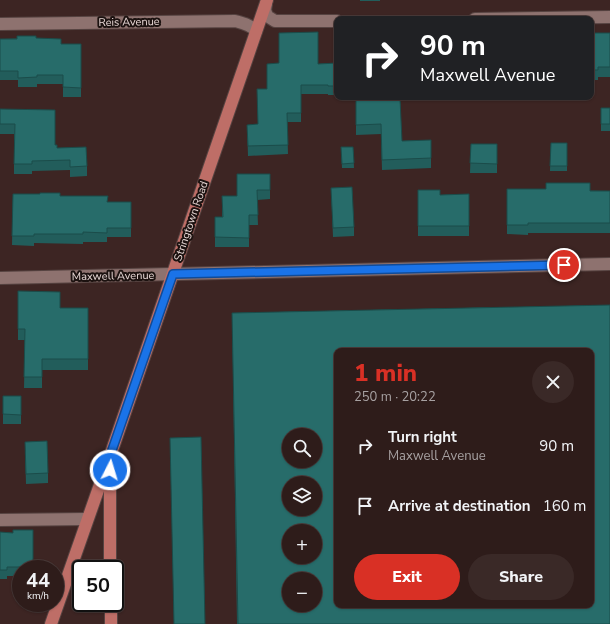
<!DOCTYPE html>
<meta charset="utf-8">
<style>
body{margin:0;font-family:"Nunito Sans",sans-serif;background:#3a2927;color:#f1f3f6;height:100vh;display:flex;flex-direction:column;font-size:15px;white-space:nowrap}
*{box-sizing:border-box;margin:0}
p{font-size:13px;color:#a7a1a2}
.icon{flex:none;width:22px;height:22px;fill:none;stroke:currentColor;stroke-width:2;stroke-linecap:round;stroke-linejoin:round}
.map{position:relative;flex:1;overflow:hidden}
.drawer{position:absolute;left:334px;top:348px;width:260px;height:260px;display:flex;flex-direction:column;background:#2e1c1a;border-radius:8px;box-shadow:0 1px 3px #0004,0 0 0 1px #493a39}
.drawer>*{flex:none}
.hud{position:absolute;left:334px;top:16px;width:260px;height:84px;border-radius:8px;box-shadow:0 1px 3px #0004,0 0 0 1px #493a39;background:#202124;color:#fff;overflow:hidden}
.tools{position:absolute;left:282px;top:428px;display:grid;gap:8px}
.tools a{display:grid;place-items:center;width:40px;height:40px;border-radius:50%;background:#2e1c1a;box-shadow:0 1px 3px #0004,0 0 0 1px #493a39;font-size:20px}
.speed{position:absolute;left:12px;top:560px;display:flex;gap:8px;font-size:20px;font-weight:700;text-align:center}
.speed>*{display:grid;place-content:center;width:52px;height:52px;border-radius:50%;background:#2e1c1a;box-shadow:0 1px 3px #0004,0 0 0 1px #493a39;line-height:1}
.speed small{font-size:10px;font-weight:400}
.speed .limit{border:2px solid #111;border-radius:6px;background:#fff;color:#111}
.pin{position:absolute;display:grid;place-items:center;width:34px;height:34px;color:#fff;margin:-17px;border:2px solid #fff;border-radius:50%;box-shadow:0 1px 4px #0007}
.me{position:absolute;width:44px;margin:-22px;rotate:5deg;stroke-linejoin:round;filter:drop-shadow(0 0 3px #0008)}
.turn{display:flex;align-items:center;gap:14px;height:84px;padding:0 20px;font-size:18px}
.turn .icon{width:52px;height:52px;stroke-width:2.5}
.turn b{display:block;font-size:28px;line-height:34px}
.round{display:grid;place-items:center;flex:none;width:42px;height:42px;border-radius:21px;background:#3a2927}
.overview{display:flex;align-items:center;justify-content:space-between;height:68px;padding:0 20px}
h1{font-size:24px;font-weight:800;line-height:30px;color:#d93025}
.cta{display:flex;gap:8px;margin-top:auto;padding:8px 20px}
.cta a{flex:1;height:46px;border-radius:24px;background:#d93025;color:#fff;font-size:16px;font-weight:800;line-height:46px;text-align:center}
.cta a+a{background:#3a2927;color:#f1f3f6}
ul{padding:0;list-style:none}
li{display:flex;align-items:center;gap:12px;height:60px;padding:0 20px}
li div{flex:1}
li b{display:block;font-size:15px}
li em{font-style:normal}
.map>svg:first-child{display:block}
.lines{fill:none;stroke-linecap:round;stroke-linejoin:round}
.minor-casing{stroke:#564341;stroke-width:14}
.major-casing{stroke:#564341;stroke-width:14}
.minor{stroke:#8e726f;stroke-width:12}
.major{stroke:#be6e67;stroke-width:12}
.wall{fill:#225d5b;fill-rule:evenodd}
.building{fill:#276c6a;stroke:#1b4c4a;fill-rule:evenodd}
.route-casing{stroke:#114b97;stroke-width:10}
.route{stroke:#1a73e8;stroke-width:7}
.labels{text-anchor:middle;dominant-baseline:central;stroke-width:4;stroke-linejoin:round;paint-order:stroke}
.street-label{font-size:11px;fill:#e9d9d7;stroke:#1c1210}
</style>
<div class="map">
<svg width="610" height="624" viewBox="0 0 610 624">
<rect width="100%" height="100%" fill="#3d2523"/>
<g class="lines">
<defs>
<path id="minor" d="M266 4 265 10 267 16 275 21H337
M475 19 610 17
M0 24 235 21C242 23 251 25 256 31
M0 278 610 264
M0 520 87 519"/>
<path id="major" d="M110 465V569
M111 603V624
M51 624 110 456 267 0"/>
</defs>
<use href="#minor" class="minor-casing"/>
<use href="#major" class="major-casing"/>
<use href="#minor" class="minor"/>
<use href="#major" class="major"/>
</g>
<path class="wall" d="M360 0H380V1H360Z
M591 33H610V77H598V80H591Z
M36 38 61 44H81V97H63V84H37V87H18V80H0V39Z
M337 63V95H328V94H301V122H287L288 154 248 156 247 125 258 124 267 89 318 64Z
M356 100 402 141 431 140V168L382 170 381 134 356 135Z
M601 108H610V131H601Z
M0 109 55 145 57 148 87 166V176L70 177V170L32 171V174H14V134H0Z
M551 143H567V171H550Z
M471 144H497V173H470Z
M341 147H353L354 168H342Z
M270 174V199L257 200 258 225H249V247H215V217H222V196H237Z
M331 188 354 227V236L333 237Z
M507 189 610 191V233H528V235L507 234Z
M418 190 440 195 469 194V236H418Z
M13 194H40L107 202H131V237H107V242H83V244L34 243V246L12 245Z
M18 291 60 308H88V370H42V388H24L25 340H18Z
M610 305V624H237L232 313ZM591 351V605H337Z
M3 396H21V424H3Z
M25 451 48 473V483L26 484Z
M33 530V569H21V576H7V579H0V532L13 533Z"/>
<path class="building" d="M318 32V64L337 63V86H328V85H301V113H287L288 145 248 146 247 125 258 124 257 89H267V64L279 63V33Z
M591 33H610V67H598V70H591Z
M17 36H36V38L61 39V44H81V88L63 87V75H37V77L18 78V71H0V39H17Z
M400 99 402 141 431 140V158L382 160 381 124 356 125V100Z
M601 108H610V124H601Z
M0 109 55 110V145H57V148L86 147 87 166 70 167V160L32 161V164H14L15 124H0Z
M551 143H567V166H550Z
M471 144H497V164L470 163Z
M341 147H353L354 163 342 164Z
M237 174H270V190H257L258 215H249V238L215 237V217H223L222 196H237Z
M546 183H590V191H610V223H528V225H507V189H546Z
M352 187 354 227 333 228 331 188Z
M418 190H440V195L469 194V226H418Z
M40 193H60V196H108L107 202H131V228H107V233L83 232V234H34V236H12L13 194H40Z
M18 291 60 292V308H88V359H42V377H24L25 329H18Z
M610 305V624H238L232 313ZM337 351H591V605H337ZM289 435H315V461H289ZM289 483H315V509H289ZM289 531H315V557H289ZM289 579H315V605H289Z
M3 396H21V415L3 414Z
M201 437 205 624H174L170 438Z
M47 441 48 473 26 474 25 442Z
M13 530H33V567H7V570H0V532L13 533Z"/>
<g class="lines">
<defs>
<path id="route" d="M110 470V456L173 274 564 265"/>
</defs>
<use href="#route" class="route-casing"/>
<use href="#route" class="route"/>
</g>
<g class="labels">
<g class="street-label">
<text transform="translate(129 22) rotate(-1)">Reis Avenue</text>
<text transform="translate(191 221) rotate(-71)">Stringtown Road</text>
<text transform="translate(113 276) rotate(-1)">Maxwell Avenue</text>
</g>
</g>
</svg>
<div class="tools">
<a><svg class="icon" aria-label="search" viewBox="0 0 24 24"><circle cx="10" cy="10" r="6"/><path d="M15 15l6 6"/></svg></a>
<a><svg class="icon" aria-label="layers" viewBox="0 0 24 24"><path d="M12 4l9 5-9 5-9-5zM3 14l9 5 9-5"/></svg></a>
<a>+</a>
<a>−</a>
</div>
<div class="speed"><div>44<small>km/h</small></div><div class="limit">50</div></div>
<div class="pin" style="left:564px;top:265px;background:#d93025"><svg class="icon" aria-label="arrive" viewBox="0 0 24 24"><path d="M6 21V4h12l-3 4 3 4H6"/></svg></div>
<svg class="me" style="left:110px;top:470px" viewBox="-20 -20 40 40"><circle r="17" fill="#1a73e8" stroke="#fff" stroke-width="3"/><path d="M0-11L8 9 0 5-8 9z" fill="#fff"/></svg>
<div class="hud">
<div class="turn"><svg class="icon" aria-label="right" viewBox="0 0 24 24"><path d="M7 20v-9h11M14 6l5 5-5 5"/></svg><div><b>90 m</b>Maxwell Avenue</div></div>
</div>
<section class="drawer">
<div class="overview"><div><h1>1 min</h1><p>250 m · 20:22</p></div><a class="round"><svg class="icon" aria-label="close" viewBox="0 0 24 24"><path d="M6 6l12 12M18 6L6 18"/></svg></a></div>
<ul>
<li><svg class="icon" aria-label="right" viewBox="0 0 24 24"><path d="M7 20v-9h11M14 6l5 5-5 5"/></svg><div><b>Turn right</b><p>Maxwell Avenue</p></div><em>90 m</em></li>
<li><svg class="icon" aria-label="arrive" viewBox="0 0 24 24"><path d="M6 21V4h12l-3 4 3 4H6"/></svg><div><b>Arrive at destination</b></div><em>160 m</em></li>
</ul>
<div class="cta"><a>Exit</a><a>Share</a></div>
</section>
</div>
